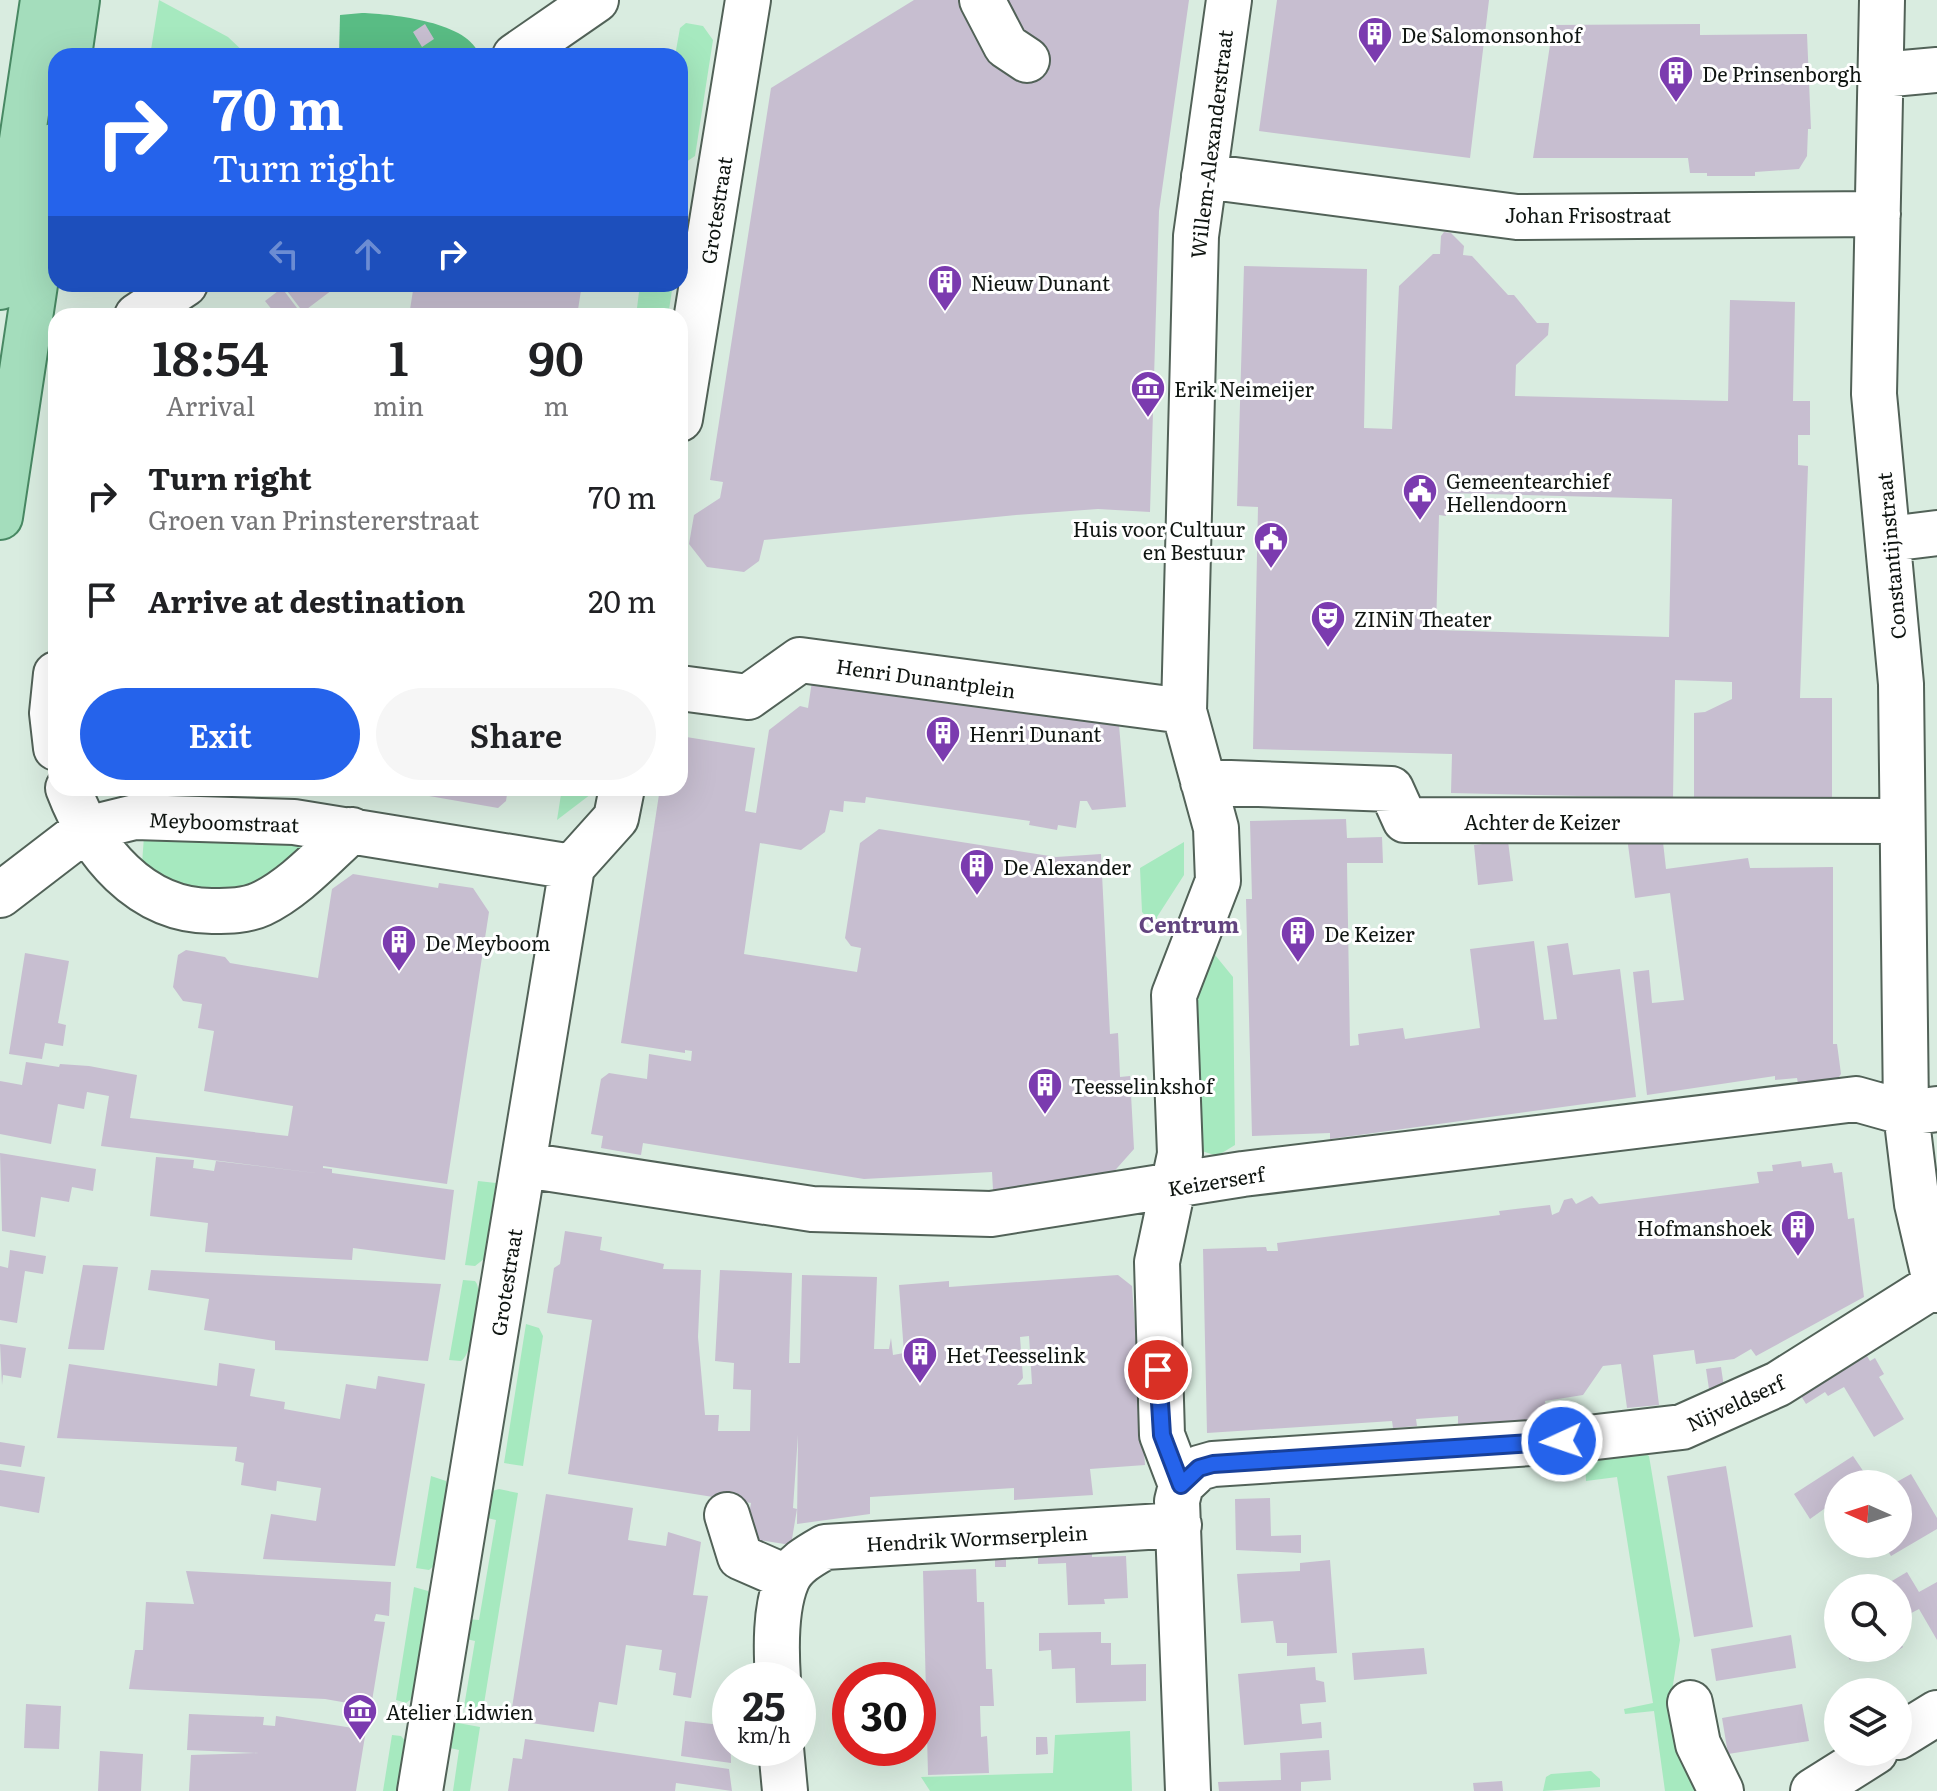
<!DOCTYPE html>
<style>
body{margin:0;font-family:Literata,serif;background:#f6f6f6;color:#202124;height:100vh;display:flex;flex-direction:column;font-size:30px;white-space:nowrap}
*{box-sizing:border-box;margin:0}
p{font-size:26px;color:#757577}
.icon{flex:none;width:44px;height:44px;fill:none;stroke:currentColor;stroke-width:2;stroke-linecap:round;stroke-linejoin:round}
.map{position:relative;flex:1;overflow:hidden}
.details{position:absolute;left:48px;top:308px;width:640px;height:488px;display:flex;flex-direction:column;background:#fff;border-radius:24px;box-shadow:0 8px 32px #0002}
.details>*{flex:none}
.banner{position:absolute;left:48px;top:48px;width:640px;height:244px;border-radius:24px;box-shadow:0 8px 32px #0002;background:#2563eb;color:#fff;overflow:hidden}
.needle{width:52px;rotate:273deg}
.fabs{position:absolute;left:1824px;top:1470px;display:grid;gap:16px}
.fabs a{display:grid;place-items:center;width:88px;height:88px;border-radius:50%;background:#fff;box-shadow:0 8px 32px #0002;font-size:40px}
.speed{position:absolute;left:712px;top:1662px;display:flex;gap:16px;font-size:40px;font-weight:700;text-align:center}
.speed>*{display:grid;place-content:center;width:104px;height:104px;border-radius:50%;background:#fff;box-shadow:0 8px 32px #0002;line-height:1}
.speed small{font-size:20px;font-weight:400}
.speed .limit{border:12px solid #d22;background:#fff;color:#111}
.pin{position:absolute;display:grid;place-items:center;width:68px;height:68px;color:#fff;margin:-34px;border:4px solid #fff;border-radius:50%;box-shadow:0 2px 8px #0007}
.me{position:absolute;width:88px;margin:-44px;rotate:267deg;stroke-linejoin:round;filter:drop-shadow(0 0 6px #0008)}
.turn{display:flex;align-items:center;gap:28px;height:168px;padding:0 32px;font-size:36px}
.turn .icon{width:104px;height:104px;stroke-width:2.5}
.turn b{display:block;font-size:56px;line-height:68px}
.lanes{display:flex;align-items:center;height:76px;padding:0 32px;background:#0003;justify-content:center;gap:40px;direction:ltr}
.lanes .off{opacity:.35}
.eta{display:flex;justify-content:space-evenly;align-items:center;height:136px;text-align:center}
.eta b{font-size:48px;font-weight:600;line-height:56px}
.action{display:flex;gap:16px;margin-top:auto;padding:16px 32px}
.action a{flex:1;height:92px;border-radius:48px;background:#2563eb;color:#fff;font-size:32px;font-weight:600;line-height:92px;text-align:center}
.action a+a{background:#f6f6f6;color:#202124}
ul{padding:0;list-style:none}
li{display:flex;align-items:center;gap:24px;height:104px;padding:0 32px}
li div{flex:1}
li b{display:block;font-size:30px}
li em{font-style:normal}
.map>svg:first-child{display:block}
.green{fill:#a6e9bf}
.forest{fill:#59bc84}
.building{fill:#c7bed0;fill-rule:evenodd}
.lines{fill:none;stroke-linecap:round;stroke-linejoin:round}
.minor-casing{stroke:#526258;stroke-width:48}
.major-casing{stroke:#488863;stroke-width:48}
.minor{stroke:#fff;stroke-width:44}
.major{stroke:#a4ddbc;stroke-width:44}
.route-casing{stroke:#184099;stroke-width:20}
.route{stroke:#2563eb;stroke-width:14}
.labels{text-anchor:middle;dominant-baseline:central;stroke-width:6;stroke-linejoin:round;paint-order:stroke}
.poi-label{font-size:20px;fill:#0f1511;stroke:#fff;text-anchor:start}
.street-label{font-size:20px;fill:#0f1511;stroke:#fff}
.neighbourhood-label{font-size:22px;font-weight:bold;fill:#62447f;stroke:#fff}
</style>
<div class="map">
<svg width="1937" height="1791" viewBox="0 0 1937 1791">
<rect width="100%" height="100%" fill="#d9ece0"/>
<path class="green" d="M159 0 228 37 248 56H150Z
M686 23 703 26 713 40 695 156 680 166V56H675L680 28Z
M640 284H673L668 316H636Z
M562 788H599L557 820Z
M144 836 304 840 302 848 256 888 180 890 142 864Z
M1184 842V875L1157 917 1158 929 1142 912 1140 868Z
M1215 955 1233 977 1235 1145 1217 1156 1196 1149 1193 1006Z
M478 1181 496 1183 484 1259 475 1266 465 1265Z
M463 1280 475 1281C485 1291 473 1354 461 1361L449 1360Z
M526 1324 539 1328 543 1336 523 1466 504 1463Z
M1641 1451 1649 1456 1680 1640 1672 1691 1702 1791H1665L1654 1711 1625 1714 1624 1709 1653 1703 1617 1477 1586 1481 1585 1459Z
M431 1476 446 1481 448 1489 435 1565 429 1570 416 1568Z
M499 1489 518 1493 483 1710 464 1707 475 1641 462 1638 465 1619 479 1620 496 1520 483 1517 489 1492Z
M414 1587 428 1591 432 1599 414 1697 406 1703 396 1700Z
M458 1723 480 1727 470 1791H453L459 1750 445 1747 453 1724Z
M1130 1731 1132 1791H930L921 1777 1053 1773 1055 1735Z
M392 1735 401 1736 408 1744 401 1791H383Z
M1591 1771 1600 1779V1787L1543 1791 1546 1777 1551 1774Z"/>
<path class="forest" d="M362 13C392 14 471 22 479 56H339L340 15Z"/>
<path class="building" d="M914 0H1189L1159 211 1150 512 1098 509 1016 515 764 540 759 561 744 572 707 567 689 544 694 515 720 498 723 482 710 480 771 88Z
M1277 0H1489L1470 158 1259 131Z
M425 24 434 39 422 47 413 32Z
M1700 24V35L1807 34 1811 129H1808L1807 156 1799 169 1755 172V176H1707V173H1690L1688 158H1533L1553 25Z
M1444 232 1451 233 1464 246 1463 255 1472 256 1508 295H1514L1537 323H1549L1548 335 1516 365 1515 396 1728 401 1730 300 1795 302 1793 401H1810V435H1798V465L1808 466 1800 698H1832V799L1694 800V713L1705 712 1732 699V682L1675 680 1673 798 1451 793 1452 754 1253 749 1258 507 1237 506 1244 266 1367 269 1364 428 1392 429 1399 286 1433 254H1440L1441 236ZM1447 493 1672 499 1669 637 1436 630 1439 515 1446 516Z
M288 284H340L303 312 284 287Z
M414 284H582L577 316H409Z
M282 288 303 316H277L265 301Z
M812 681 1119 725 1126 807 1092 810 1087 801H1080L1076 828 1058 825 1057 830 1029 825 1030 821 866 797 865 803 844 801 843 812 830 810 825 832 801 850 760 843 744 954 857 972 861 948 851 946 845 938 860 843 879 829 1056 857 1101 854 1110 1034 1118 1033 1120 1077 1130 1076 1134 1149 1102 1185 993 1190 992 1172 864 1179 643 1143 641 1155 601 1148 603 1136 591 1134 601 1079 609 1073 647 1079 649 1054 691 1061 692 1051 685 1050V1053L621 1043 660 788H680V736L755 748 745 811 756 813 769 730 800 706 808 708Z
M383 788H508L506 801 498 808Z
M1346 819 1347 838 1382 837 1383 863H1347L1350 1046 1359 1045 1358 1034 1403 1028 1405 1039 1480 1028 1470 949 1534 941 1544 1020 1557 1019 1547 946 1568 943 1573 975 1620 969 1636 1097 1330 1139V1133L1252 1136 1246 899H1252L1250 821Z
M1662 833 1666 869 1748 858 1750 868 1833 867V1044H1837L1841 1074 1833 1085 1799 1089 1797 1078 1775 1080V1076L1647 1095 1633 972 1649 970 1652 1003 1684 1000 1670 893 1635 898 1627 837Z
M1508 841 1513 881 1478 885 1474 845Z
M353 874 438 888 439 883 473 888 489 912 447 1184 323 1166V1168L332 1169V1173L454 1190 445 1260 353 1248 352 1260 205 1252 208 1223 150 1216 156 1157 194 1160 193 1168 214 1171 216 1161 323 1174 101 1146 109 1096 87 1092 84 1109 58 1104 51 1144 0 1134V1081L22 1085 26 1062 59 1067 60 1064 89 1066 137 1075 130 1118 288 1136 293 1106 204 1091 214 1031 198 1028 202 1004 183 1001 173 987 178 955 186 950 225 957 230 963 318 978 332 889Z
M25 953 69 961 58 1023 66 1025 63 1046 45 1043 42 1059 9 1054Z
M0 1153 96 1169 93 1191 72 1187 69 1202 41 1197 35 1237 2 1231Z
M1801 1161 1802 1167 1832 1163 1834 1173 1842 1172 1848 1219 1854 1218 1864 1297 1756 1356 1751 1349 1734 1359 1696 1364 1694 1350 1653 1355 1659 1405 1627 1408 1621 1364 1603 1366 1583 1395 1545 1401 1548 1422 1458 1433V1416L1416 1419 1417 1426 1393 1428 1392 1421 1207 1433 1203 1249 1266 1247 1267 1251H1278L1277 1243 1500 1215 1499 1211 1550 1205 1552 1215 1559 1212 1564 1200 1572 1198 1576 1204 1592 1196 1599 1204 1759 1183 1757 1172 1773 1171 1772 1165Z
M565 1231 602 1237 600 1250 664 1264 663 1269 701 1270 698 1337 705 1415H719L718 1431H750L751 1390 733 1389 734 1363 715 1361 720 1270 792 1273 789 1363H800L802 1275 877 1277 874 1349H889L891 1338 893 1355 904 1353 899 1285 949 1281V1287L1118 1275 1132 1286 1145 1465 1090 1469 1093 1495 1014 1500V1488L870 1497V1514L797 1524 798 1435 793 1508 797 1509 791 1545 745 1538 751 1503 568 1474 592 1320 547 1313 554 1268 560 1264ZM1029 1336 1032 1384 1017 1385 1023 1378 1020 1337Z
M10 1250 46 1256 43 1274 25 1271 17 1323 0 1320V1266L8 1268Z
M83 1265 118 1267 104 1350 68 1349Z
M151 1270 441 1284 428 1361 275 1350V1341L204 1330 209 1299 148 1290Z
M0 1344 26 1348 21 1378 3 1375 2 1385Z
M1867 1356 1870 1361 1875 1358 1884 1374 1879 1377 1904 1419 1874 1437 1844 1387 1828 1396 1825 1392 1806 1404 1798 1391 1834 1370 1836 1374Z
M219 1363 255 1369 250 1396 285 1402 284 1409 340 1419 346 1384 376 1389 378 1376 425 1384 395 1566 263 1559 271 1514 316 1521 321 1488 277 1481 276 1491 241 1485 244 1463 235 1461 237 1447 57 1438 69 1364 217 1386Z
M1721 1367 1724 1387 1709 1389 1706 1369Z
M0 1442 25 1446 21 1467 0 1464Z
M1853 1456 1872 1484H1838V1516L1831 1504 1810 1519 1794 1494Z
M1726 1466 1753 1627 1694 1637 1667 1476Z
M0 1470 45 1477 39 1513 0 1506Z
M1911 1474 1937 1518V1529L1891 1556 1884 1544H1898V1484H1893Z
M546 1494 633 1508 628 1540 666 1546 668 1532 701 1542 693 1595 708 1596 691 1698 673 1695 676 1673 659 1670 662 1650 626 1645 617 1705 599 1702 594 1732 510 1720Z
M1270 1498 1271 1536 1301 1535V1553L1236 1550 1235 1499Z
M1092 1548V1557L1126 1556 1128 1598 1104 1599 1105 1604 1068 1605 1066 1563 1038 1564V1549Z
M995 1549 1006 1550V1567H995Z
M1330 1560 1337 1653 1287 1656V1643H1276L1273 1621 1241 1623 1237 1574 1300 1571V1563Z
M976 1569 977 1602H984L986 1669H992L994 1706H980L981 1737 987 1736 989 1773 928 1775 923 1571Z
M186 1571 391 1582 389 1616 376 1614 374 1621 385 1622 371 1707 325 1699 129 1689 135 1650H143L146 1602 194 1604Z
M1907 1572 1919 1592 1937 1582V1640L1919 1609 1898 1620V1588H1880Z
M1838 1613V1641L1825 1620Z
M1101 1632V1643H1111V1665L1146 1664V1701L1076 1703 1075 1668 1052 1669 1051 1650 1039 1651V1633Z
M1791 1635 1796 1668 1716 1681 1711 1649Z
M1898 1638 1903 1647 1887 1658 1881 1648H1898Z
M1424 1648 1427 1674 1354 1680 1352 1653Z
M1842 1648H1869L1850 1660Z
M1315 1667 1316 1680 1324 1682 1326 1702 1300 1704 1302 1724 1321 1722 1322 1738 1244 1745 1238 1674Z
M26 1704 61 1706 59 1749 24 1748Z
M1802 1704 1809 1741 1728 1754 1722 1718Z
M189 1714 264 1717 263 1725 275 1726 276 1716 366 1730 356 1791H189L191 1755 259 1753 187 1750Z
M685 1721 730 1726 731 1763 681 1756Z
M1036 1737H1047L1048 1754 1036 1755Z
M525 1739 729 1769 732 1791 676 1783 675 1791H508L513 1758 522 1759Z
M1329 1750 1331 1780 1301 1782V1791H1219L1218 1782 1281 1780 1280 1753Z
M100 1751 143 1754 141 1791H98Z
M1502 1781 1503 1791H1474L1473 1783Z"/>
<g class="lines">
<defs>
<path id="minor" d="M982 0 1006 46 1027 60
M1882 0 1874 394 1901 684 1906 1113 1917 1204 1937 1290
M515 56 596 0
M1881 75 1937 70
M1204 176 1517 217 1878 214
M137 316 185 284
M680 419 748 0
M1889 539 1937 533
M56 674 52 713 56 748
M680 688 748 697 800 660 1184 711
M1203 782 1391 789 1405 820 1902 821
M68 788C92 851 140 911 212 911 229 911 246 911 261 904 295 888 324 855 352 830
M0 895 86 829 135 817 294 822 572 867
M525 1165 812 1209 991 1214 1243 1174 1856 1099 1906 1113 1937 1109
M1181 1485 1199 1468 1213 1464 1562 1441 1682 1427 1778 1384 1935 1285
M727 1515 740 1557 788 1578
M778 1680C776 1649 775 1608 787 1580 794 1564 811 1555 825 1547L1179 1525
M1690 1703 1698 1744 1721 1791
M1898 1737 1937 1713
M781 1748 785 1791
M420 1791 572 867 616 818 622 788
M1188 1791 1177 1501 1181 1485 1162 1435 1157 1262 1180 1154 1174 995 1218 881 1216 828 1184 711 1196 236 1229 0
M1813 1791 1875 1752"/>
<path id="major" d="M69 56 77 0
M0 287 43 0
M0 517 56 145"/>
</defs>
<use href="#minor" class="minor-casing"/>
<use href="#major" class="major-casing"/>
<use href="#minor" class="minor"/>
<use href="#major" class="major"/>
</g>
<g class="lines">
<defs>
<path id="route" d="M1158 1370 1162 1435 1181 1485 1199 1468 1213 1464 1562 1441"/>
</defs>
<use href="#route" class="route-casing"/>
<use href="#route" class="route"/>
</g>
<defs>
<symbol id="building-pin" viewBox="-11 -11 22 30"><path d="M0 17L-7.5 6A9.5 9.5 0 1 1 7.5 6Z" fill="#7b3baf" stroke="#fff"/><path d="M-4-6H4V6H1V3H-1V6H-4ZM-2.5-4.3h1.7v1.8h-1.7ZM.8-4.3h1.7v1.8H.8ZM-2.5-1h1.7V.8h-1.7ZM.8-1h1.7V.8H.8Z" fill="#fff"/></symbol>
<symbol id="museum-pin" viewBox="-11 -11 22 30"><path d="M0 17L-7.5 6A9.5 9.5 0 1 1 7.5 6Z" fill="#7b3baf" stroke="#fff"/><path d="M0-6L6-3V-2H-6V-3ZM-5-1h2V3h-2ZM-1-1h2V3h-2ZM3-1h2V3H3ZM-6 4H6V6H-6Z" fill="#fff"/></symbol>
<symbol id="civic-pin" viewBox="-11 -11 22 30"><path d="M0 17L-7.5 6A9.5 9.5 0 1 1 7.5 6Z" fill="#7b3baf" stroke="#fff"/><path d="M-.6-6.5H3V-4.5H.6V-3L4-1V1h2V6H-6V1h2V-1L-.6-3ZM-1.2 2.5V6h2.4V2.5Z" fill="#fff"/></symbol>
<symbol id="theatre-pin" viewBox="-11 -11 22 30"><path d="M0 17L-7.5 6A9.5 9.5 0 1 1 7.5 6Z" fill="#7b3baf" stroke="#fff"/><path d="M-5-5.5Q0-4 5-5.5V0Q5 5 0 6Q-5 5-5 0ZM-3.3-2.5H-1v1.5H-3.3ZM1-2.5H3.3v1.5H1ZM-2.8 1Q0 5.5 2.8 1Z" fill="#fff"/></symbol>
</defs>
<g fill-rule="evenodd">
<use href="#building-pin" x="1355" y="14" width="40" height="54"/>
<use href="#building-pin" x="1656" y="53" width="40" height="54"/>
<use href="#building-pin" x="925" y="262" width="40" height="54"/>
<use href="#museum-pin" x="1128" y="368" width="40" height="54"/>
<use href="#civic-pin" x="1400" y="471" width="40" height="54"/>
<use href="#civic-pin" x="1251" y="519" width="40" height="54"/>
<use href="#theatre-pin" x="1308" y="598" width="40" height="54"/>
<use href="#building-pin" x="923" y="713" width="40" height="54"/>
<use href="#building-pin" x="957" y="846" width="40" height="54"/>
<use href="#building-pin" x="1278" y="913" width="40" height="54"/>
<use href="#building-pin" x="379" y="922" width="40" height="54"/>
<use href="#building-pin" x="1025" y="1065" width="40" height="54"/>
<use href="#building-pin" x="1778" y="1207" width="40" height="54"/>
<use href="#building-pin" x="900" y="1334" width="40" height="54"/>
<use href="#museum-pin" x="340" y="1691" width="40" height="54"/>
</g>
<g class="labels">
<g class="poi-label">
<text x="1401" y="34">De Salomonsonhof</text>
<text x="1702" y="73">De Prinsenborgh</text>
<text x="971" y="282">Nieuw Dunant</text>
<text x="1174" y="388">Erik Neimeijer</text>
<text x="1446" y="480">Gemeentearchief<tspan x="1446" dy="23">Hellendoorn</tspan></text>
<text x="1245" y="528" text-anchor="end">Huis voor Cultuur<tspan x="1245" dy="23">en Bestuur</tspan></text>
<text x="1354" y="618">ZINiN Theater</text>
<text x="969" y="733">Henri Dunant</text>
<text x="1003" y="866">De Alexander</text>
<text x="1324" y="933">De Keizer</text>
<text x="425" y="942">De Meyboom</text>
<text x="1071" y="1085">Teesselinkshof</text>
<text x="1772" y="1227" text-anchor="end">Hofmanshoek</text>
<text x="946" y="1354">Het Teesselink</text>
<text x="386" y="1711">Atelier Lidwien</text>
</g>
<g class="street-label">
<text transform="translate(1210 144) rotate(-83)">Willem-Alexanderstraat</text>
<text transform="translate(715 210) rotate(-81)">Grotestraat</text>
<text x="1588" y="214">Johan Frisostraat</text>
<text transform="translate(1890 556) rotate(-95)">Constantijnstraat</text>
<text transform="translate(926 677) rotate(8)">Henri Dunantplein</text>
<text transform="translate(224 821) rotate(2)">Meyboomstraat</text>
<text x="1542" y="821">Achter de Keizer</text>
<text transform="translate(1216 1180) rotate(-9)">Keizerserf</text>
<text transform="translate(505 1282) rotate(-81)">Grotestraat</text>
<text transform="translate(1735 1402) rotate(-25)">Nijveldserf</text>
<text transform="translate(977 1537) rotate(-3)">Hendrik Wormserplein</text>
</g>
<g class="neighbourhood-label">
<text x="1189" y="923">Centrum</text>
</g>
</g>
</svg>
<div class="fabs">
<a><svg class="needle" viewBox="-14 -14 28 28"><path d="M0-13l5 13h-10z" fill="#e53935"/><path d="M0 13l5-13h-10z" fill="#757577"/></svg></a>
<a><svg class="icon" aria-label="search" viewBox="0 0 24 24"><circle cx="10" cy="10" r="6"/><path d="M15 15l6 6"/></svg></a>
<a><svg class="icon" aria-label="layers" viewBox="0 0 24 24"><path d="M12 4l9 5-9 5-9-5zM3 14l9 5 9-5"/></svg></a>
</div>
<div class="speed"><div>25<small>km/h</small></div><div class="limit">30</div></div>
<div class="pin" style="left:1158px;top:1370px;background:#d93025"><svg class="icon" aria-label="arrive" viewBox="0 0 24 24"><path d="M6 21V4h12l-3 4 3 4H6"/></svg></div>
<svg class="me" style="left:1562px;top:1441px" viewBox="-20 -20 40 40"><circle r="17" fill="#2563eb" stroke="#fff" stroke-width="3"/><path d="M0-11L8 9 0 5-8 9z" fill="#fff"/></svg>
<div class="banner">
<div class="turn"><svg class="icon" aria-label="right" viewBox="0 0 24 24"><path d="M7 20v-9h11M14 6l5 5-5 5"/></svg><div><b>70 m</b>Turn right</div></div>
<div class="lanes"><svg class="icon off" aria-label="left" viewBox="0 0 24 24"><path d="M17 20v-9H6M10 6l-5 5 5 5"/></svg><svg class="icon off" aria-label="ahead" viewBox="0 0 24 24"><path d="M12 20V5M6 11l6-6 6 6"/></svg><svg class="icon" aria-label="right" viewBox="0 0 24 24"><path d="M7 20v-9h11M14 6l5 5-5 5"/></svg></div>
</div>
<section class="details">
<div class="eta">
<div><b>18:54</b><p>Arrival</p></div>
<div><b>1</b><p>min</p></div>
<div><b>90</b><p>m</p></div>
</div>
<ul>
<li><svg class="icon" aria-label="right" viewBox="0 0 24 24"><path d="M7 20v-9h11M14 6l5 5-5 5"/></svg><div><b>Turn right</b><p>Groen van Prinstererstraat</p></div><em>70 m</em></li>
<li><svg class="icon" aria-label="arrive" viewBox="0 0 24 24"><path d="M6 21V4h12l-3 4 3 4H6"/></svg><div><b>Arrive at destination</b></div><em>20 m</em></li>
</ul>
<div class="action"><a>Exit</a><a>Share</a></div>
</section>
</div>
